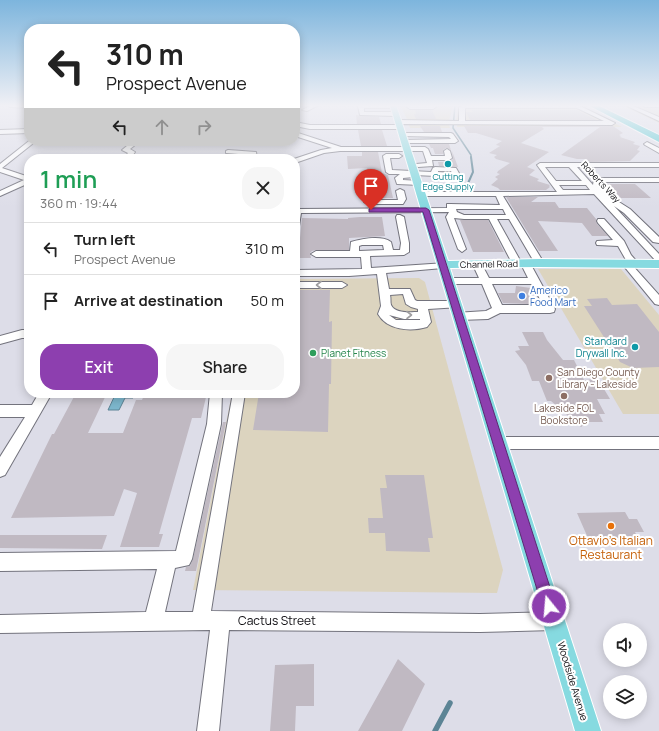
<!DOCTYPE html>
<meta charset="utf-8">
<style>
body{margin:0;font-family:Manrope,sans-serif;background:#f6f6f6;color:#222;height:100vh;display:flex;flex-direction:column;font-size:15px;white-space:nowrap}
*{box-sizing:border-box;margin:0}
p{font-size:13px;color:#767676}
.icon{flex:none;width:22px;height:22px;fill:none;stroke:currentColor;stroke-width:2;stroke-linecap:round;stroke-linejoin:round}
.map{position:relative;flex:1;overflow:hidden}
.side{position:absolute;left:24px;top:154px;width:276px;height:244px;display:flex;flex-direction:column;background:#fff;border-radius:16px;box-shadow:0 2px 10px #0003}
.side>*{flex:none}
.banner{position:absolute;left:24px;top:24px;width:276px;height:122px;border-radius:16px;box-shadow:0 2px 10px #0003;background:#fff;color:#222;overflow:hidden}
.tools{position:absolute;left:603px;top:623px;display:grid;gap:8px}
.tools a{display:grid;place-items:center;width:44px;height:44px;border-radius:50%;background:#fff;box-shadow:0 2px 10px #0003;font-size:20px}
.pin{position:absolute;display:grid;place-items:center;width:34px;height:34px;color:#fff;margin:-41px -17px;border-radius:50% 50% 50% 0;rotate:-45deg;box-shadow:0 0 4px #0007}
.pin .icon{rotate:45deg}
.me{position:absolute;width:44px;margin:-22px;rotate:343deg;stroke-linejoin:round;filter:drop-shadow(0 0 3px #0008)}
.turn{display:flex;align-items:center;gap:14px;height:84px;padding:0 16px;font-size:18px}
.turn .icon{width:52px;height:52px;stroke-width:2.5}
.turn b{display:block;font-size:28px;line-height:34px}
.lanes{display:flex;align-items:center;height:38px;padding:0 16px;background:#0003;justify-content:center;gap:20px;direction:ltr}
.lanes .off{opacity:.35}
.round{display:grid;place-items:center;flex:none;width:42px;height:42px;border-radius:16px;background:#f6f6f6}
.head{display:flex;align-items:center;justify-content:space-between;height:68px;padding:0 16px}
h1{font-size:24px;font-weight:600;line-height:30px;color:#1e9e55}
.action{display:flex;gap:8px;margin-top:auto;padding:8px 16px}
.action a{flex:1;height:46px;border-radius:16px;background:#8d3faf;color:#fff;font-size:16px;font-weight:600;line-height:46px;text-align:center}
.action a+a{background:#f6f6f6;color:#222}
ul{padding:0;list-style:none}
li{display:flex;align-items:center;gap:12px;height:52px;padding:0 16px;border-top:1px solid #e0e0e0}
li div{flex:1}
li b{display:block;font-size:15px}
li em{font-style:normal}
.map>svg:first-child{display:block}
.commercial{fill:#dcd4bf}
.industrial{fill:#ddd4bf}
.water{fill:#7db7cd;stroke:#5c8495}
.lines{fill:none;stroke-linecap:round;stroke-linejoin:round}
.stream-far2{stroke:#5c8495;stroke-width:1.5}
.stream-far1{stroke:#5c8495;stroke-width:2}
.stream{stroke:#5c8495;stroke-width:5.5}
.building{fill:#c0b9c2}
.minor-casing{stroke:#73737d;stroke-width:2}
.major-casing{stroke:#fff;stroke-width:2}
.highway-casing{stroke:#fff;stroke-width:2}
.minor{fill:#fff;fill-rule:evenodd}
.major{fill:#86dae0;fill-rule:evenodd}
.highway{fill:#35c2cc;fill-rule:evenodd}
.oneway{stroke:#9f9ea0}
.route{fill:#8d3faf;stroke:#5c2972}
.culture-dot{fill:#0f9aa8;stroke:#fff;stroke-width:1.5}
.shop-dot{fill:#3f7fe0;stroke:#fff;stroke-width:1.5}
.leisure-dot{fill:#2e9e5b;stroke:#fff;stroke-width:1.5}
.education-dot{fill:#8d6e63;stroke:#fff;stroke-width:1.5}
.food-dot{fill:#e8710a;stroke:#fff;stroke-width:1.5}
.labels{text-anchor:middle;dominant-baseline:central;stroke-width:4;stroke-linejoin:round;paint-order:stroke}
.far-culture-label{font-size:9px;fill:#0d838f;stroke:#fff}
.far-street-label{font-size:9px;fill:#0e0d11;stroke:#fff}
.shop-label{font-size:10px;fill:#366cbe;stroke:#fff;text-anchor:start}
.culture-label{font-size:10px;fill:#0d838f;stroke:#fff;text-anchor:end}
.leisure-label{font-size:10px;fill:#27864d;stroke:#fff;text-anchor:start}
.education-label{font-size:10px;fill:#785e54;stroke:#fff;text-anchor:start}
.street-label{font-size:10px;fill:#0e0d11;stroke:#fff}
.near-food-label{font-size:12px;fill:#c56008;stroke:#fff}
.near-street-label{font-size:12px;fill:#0e0d11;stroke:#fff}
</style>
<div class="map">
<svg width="659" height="731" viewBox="0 0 659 731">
<rect width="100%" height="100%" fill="#dddde8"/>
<path class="commercial" d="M400 105H453L450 117H406Z
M538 269H621L659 315V414H623Z
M419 278 425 282 503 570 497 593 193 590 232 393H295V279Z"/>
<path class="industrial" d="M459 105H580L622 127H457V123L449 124 450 128H410L406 117H450L449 121H456Z
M621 105H659V123Z"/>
<path class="water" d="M116 393H136L133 398H125L119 410H108Z"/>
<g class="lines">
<path class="stream-far2" d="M455 105 453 128 471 155V158"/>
<path class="stream-far1" d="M465 190 473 172 471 157"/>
<path class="stream" d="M435 731 450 703"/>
</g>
<path class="building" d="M415 110H432L436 119H416L414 114H416Z
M471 110H577L597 120H470L466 112H473Z
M356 115 379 117 381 124H357Z
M420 126H440L442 132H424Z
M464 126H613L623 133 619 135 621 136 620 137 635 142 633 144 640 146 637 150 640 151 630 161 589 162 587 159H577L561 155 600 127H542L544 129 521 143 549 152 527 167 535 170 529 175 539 179 537 181 550 185 549 186 550 187 546 190H500L498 188 491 185 498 179 495 177 500 174 497 173 498 171 510 163 496 159 494 157 497 155 489 153 500 146 496 145 497 144 502 141 476 133H468Z
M358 130H382L387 146H361Z
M429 144H449L451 150 446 148 443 150V154H435L433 148H431Z
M452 151 458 167 439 166 438 162H449L453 159Z
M362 152H378L382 173 388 175 393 198H378L374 178H371L370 170H368L367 168 348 169 347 156H362Z
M607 184H635L651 198H621Z
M506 197H538L531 202H555L559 208H587L596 219 597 224 608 236H592L582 223 538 221 558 251H539Z
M360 217H382L385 236 349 238V250H316L312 251 310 253 311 258H298L302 218 348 219V218Z
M460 220H488L504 252H473Z
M516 286 531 288 530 304 503 303 498 293H515Z
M295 290H330L329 322 332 321 331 384H329L328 432 253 430 259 393H295Z
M607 298 612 305 637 304 659 332V367L633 368 620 362 584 306H592L587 299Z
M522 332H543L547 340 563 360H574L584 380 598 379 610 399H597L605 414H599L603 422H588L581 427 551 401H547L539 381H532L526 365 515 351 520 350 518 346H529Z
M76 393H107L88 433H123L136 400H142L145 393H207L201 418H192L159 534H163L159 547H120L137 493 124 489 114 516 11 518 52 434H54Z
M223 422H226L196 571H185L186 567 190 566 193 559Z
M385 475H424L433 538H428L430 552 386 551 385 533H369L368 518H383L380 488H387Z
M625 512 629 519H637L644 532H635L638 538H588L577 513Z
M0 535H107L102 549 0 548Z
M398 659 425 684 402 731H358Z
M314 664V706H296L295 731H270L275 665Z"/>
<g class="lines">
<defs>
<path id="minor" d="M7 105H29V108L10 107Z
M312 105H319L307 111 302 110Z
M361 105H395L396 106 393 108H364V112H396L399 114 396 116 360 115 358 106Z
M430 105H434L436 107 433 109H410L407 107 410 105Z
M465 105H578L615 123 612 125 398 124 395 122 398 120 459 121V107ZM465 108H577L604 121H465Z
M625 105H631L659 117V121Z
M642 105H659V107H645Z
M295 122 310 125H400L403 127 400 129H310L295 126Z
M29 129V133L0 134V130Z
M295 132 341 147H425L428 149 431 156H445L444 151 447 149 450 151 452 158 449 160H432L433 166 418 167 416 166V164L427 163 423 151H340L324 153 295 163 294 159 321 150 332 148 295 136Z
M402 133H451L453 134 458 141 455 143H404L402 142V140L451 139 449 137 400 136 399 135Z
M29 141H36L2 168 29 177V183L0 196V191L24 180 0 172V164Z
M133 141H140L130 149 135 152 130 159H123L128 153 122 150Z
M254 141H260L261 144 256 145Z
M647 142 659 148V153L645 145 644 144Z
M228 150 256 152 257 159H251V155L226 153V151Z
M386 154H399L402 156 399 158H390L392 170 431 172 433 168 435 167 456 168 460 175 456 177 415 175 414 177 403 178V180L420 181V185L397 184 395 178 400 174H389L386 172 383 156ZM438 171H451L452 173 438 172Z
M540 163H659V167H577L593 185 594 179 601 178H659V182H601V185L619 202 630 209 659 237V243L653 242 624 213 614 206 659 254V262L656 261 594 194 503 196 544 263 542 265H536L509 219H497L521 262 525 260 530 263 555 309 554 312 550 313H500L488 319 459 320 455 319 454 316 455 313 486 311 492 308 482 284H448L443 281 448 278H479L472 263 474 261H480L489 278H528L521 264 517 266 512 263 489 219H464L454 218 466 249 462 252 458 249 446 217 449 212 301 213 299 226 295 229V209L447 208V204H450L500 205 496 196H421L417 194 421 192H557L537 165ZM545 167H569L582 181H556ZM559 185H586L590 190H563ZM456 209H503L506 215H464L457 212ZM492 284H532L543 305H502Z
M363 189H369L372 200H398L396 191 400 189 404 191 406 199 403 204H368L364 202Z
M397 215H400L404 217 409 243V252L404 255 370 256 371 268 446 263 448 265 446 267 443 268 386 273 389 289H410L415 300 417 301H456L460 303 461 305 460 307 428 309 431 322 427 327C410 332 387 330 378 314L381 306 377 274 349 276H295V270L362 269 361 257H316L311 254 316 251H350L351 242C362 239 381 235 391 242L393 250H400L401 243 396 217ZM362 245H383L384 250 359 251V246ZM403 294 406 304 411 307 418 309V312C411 312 395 314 391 305 390 302 391 298 390 295ZM389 315 404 319H420V320H396Z
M598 219H604L624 241 631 255 638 263 633 266 659 295V305L655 304 623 265 621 263 626 260 618 246 597 245 596 243 597 241 613 240 598 223 597 221Z
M295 282H342L347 285 342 288H295Z
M22 330H29V338H22L0 344V336Z
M39 393H52L5 475 0 477V457L25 417H0V405H32Z
M210 393H222L221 424 192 559 189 565 175 568 165 612H193L233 393H245L211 611 480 614 554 612 561 614 563 621 561 628 554 630 480 632 229 630 219 731H197L210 630 0 633V615L146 612 157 569 0 571V553L176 551 207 424Z
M498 437H659V449H498L493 448 491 443 493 438Z"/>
<path id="major" d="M390 105H396L448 261 539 259 659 260V268L539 267 450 268 601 731H575Z"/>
<path id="highway" d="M588 105H597L659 135V142Z"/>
</defs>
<use href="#minor" class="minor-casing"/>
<use href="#major" class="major-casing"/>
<use href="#highway" class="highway-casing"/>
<use href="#minor" class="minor"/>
<use href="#major" class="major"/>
<use href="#highway" class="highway"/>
</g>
<defs><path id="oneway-chevron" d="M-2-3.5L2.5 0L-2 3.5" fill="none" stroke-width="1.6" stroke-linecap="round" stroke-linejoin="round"/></defs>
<g class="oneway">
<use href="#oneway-chevron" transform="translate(319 285) rotate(-180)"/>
<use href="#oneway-chevron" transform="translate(409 315)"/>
</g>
<linearGradient id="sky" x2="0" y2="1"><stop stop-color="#7db5dd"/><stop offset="0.51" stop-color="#f0f0f5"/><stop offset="1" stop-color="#f0f0f5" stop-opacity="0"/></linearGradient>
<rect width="659" height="207" fill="url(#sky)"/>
<path class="route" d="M371 208H426L429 210 556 606 554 611 549 613 544 611 542 606 423 212H369V209Z"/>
<g class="culture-dot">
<circle cx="448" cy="164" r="4"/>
<circle cx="635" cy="347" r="4"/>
</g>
<circle class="shop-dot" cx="522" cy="296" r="4"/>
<circle class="leisure-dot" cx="313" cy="353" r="4"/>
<g class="education-dot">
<circle cx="549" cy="378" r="4"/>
<circle cx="564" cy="396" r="4"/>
</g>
<circle class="food-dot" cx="611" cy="526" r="4"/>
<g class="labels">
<g class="far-culture-label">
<text x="448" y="176">Cutting<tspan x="448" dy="10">Edge Supply</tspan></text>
</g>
<g class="far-street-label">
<text transform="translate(601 182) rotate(47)">Roberts Way</text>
<text transform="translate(489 264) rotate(-1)">Channel Road</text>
</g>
<g class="shop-label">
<text x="530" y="290">Americo<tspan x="530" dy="12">Food Mart</tspan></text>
</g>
<g class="culture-label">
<text x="627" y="341">Standard<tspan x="627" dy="12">Drywall Inc.</tspan></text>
</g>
<g class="leisure-label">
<text x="321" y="353">Planet Fitness</text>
</g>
<g class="education-label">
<text x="557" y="372">San Diego County<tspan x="557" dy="12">Library - Lakeside</tspan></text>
<text x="564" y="408" text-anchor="middle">Lakeside FOL<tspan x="564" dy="12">Bookstore</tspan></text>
</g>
<g class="street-label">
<text transform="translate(573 681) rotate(73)">Woodside Avenue</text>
</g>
<g class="near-food-label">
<text x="611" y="540">Ottavio's Italian<tspan x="611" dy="14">Restaurant</tspan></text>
</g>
<g class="near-street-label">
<text x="277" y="620">Cactus Street</text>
</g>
</g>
</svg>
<div class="tools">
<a><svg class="icon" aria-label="sound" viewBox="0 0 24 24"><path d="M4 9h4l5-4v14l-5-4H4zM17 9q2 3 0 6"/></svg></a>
<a><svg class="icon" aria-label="layers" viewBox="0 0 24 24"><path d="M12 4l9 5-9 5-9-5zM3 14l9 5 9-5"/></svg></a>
</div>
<div class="pin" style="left:371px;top:210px;background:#d93025"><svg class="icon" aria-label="arrive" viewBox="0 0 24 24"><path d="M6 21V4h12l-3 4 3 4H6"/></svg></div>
<svg class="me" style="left:549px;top:606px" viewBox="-20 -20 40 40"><circle r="17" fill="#8d3faf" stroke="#fff" stroke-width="3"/><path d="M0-11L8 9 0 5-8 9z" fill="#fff"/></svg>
<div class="banner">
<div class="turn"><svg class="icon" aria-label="left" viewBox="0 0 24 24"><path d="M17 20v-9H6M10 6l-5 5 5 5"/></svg><div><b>310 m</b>Prospect Avenue</div></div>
<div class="lanes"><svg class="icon" aria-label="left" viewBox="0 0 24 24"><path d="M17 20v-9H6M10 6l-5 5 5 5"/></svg><svg class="icon off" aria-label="ahead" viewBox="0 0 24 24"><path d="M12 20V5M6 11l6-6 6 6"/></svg><svg class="icon off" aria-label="right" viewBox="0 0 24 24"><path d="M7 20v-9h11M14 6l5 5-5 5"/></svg></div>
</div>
<section class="side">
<div class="head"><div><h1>1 min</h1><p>360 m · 19:44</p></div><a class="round"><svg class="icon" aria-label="close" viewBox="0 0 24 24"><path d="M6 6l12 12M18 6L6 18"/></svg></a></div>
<ul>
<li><svg class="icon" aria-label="left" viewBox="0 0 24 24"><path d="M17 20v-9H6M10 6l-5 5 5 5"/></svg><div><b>Turn left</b><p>Prospect Avenue</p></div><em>310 m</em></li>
<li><svg class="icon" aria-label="arrive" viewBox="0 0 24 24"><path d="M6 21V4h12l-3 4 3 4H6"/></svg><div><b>Arrive at destination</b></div><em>50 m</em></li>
</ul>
<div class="action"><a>Exit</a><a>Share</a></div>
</section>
</div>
